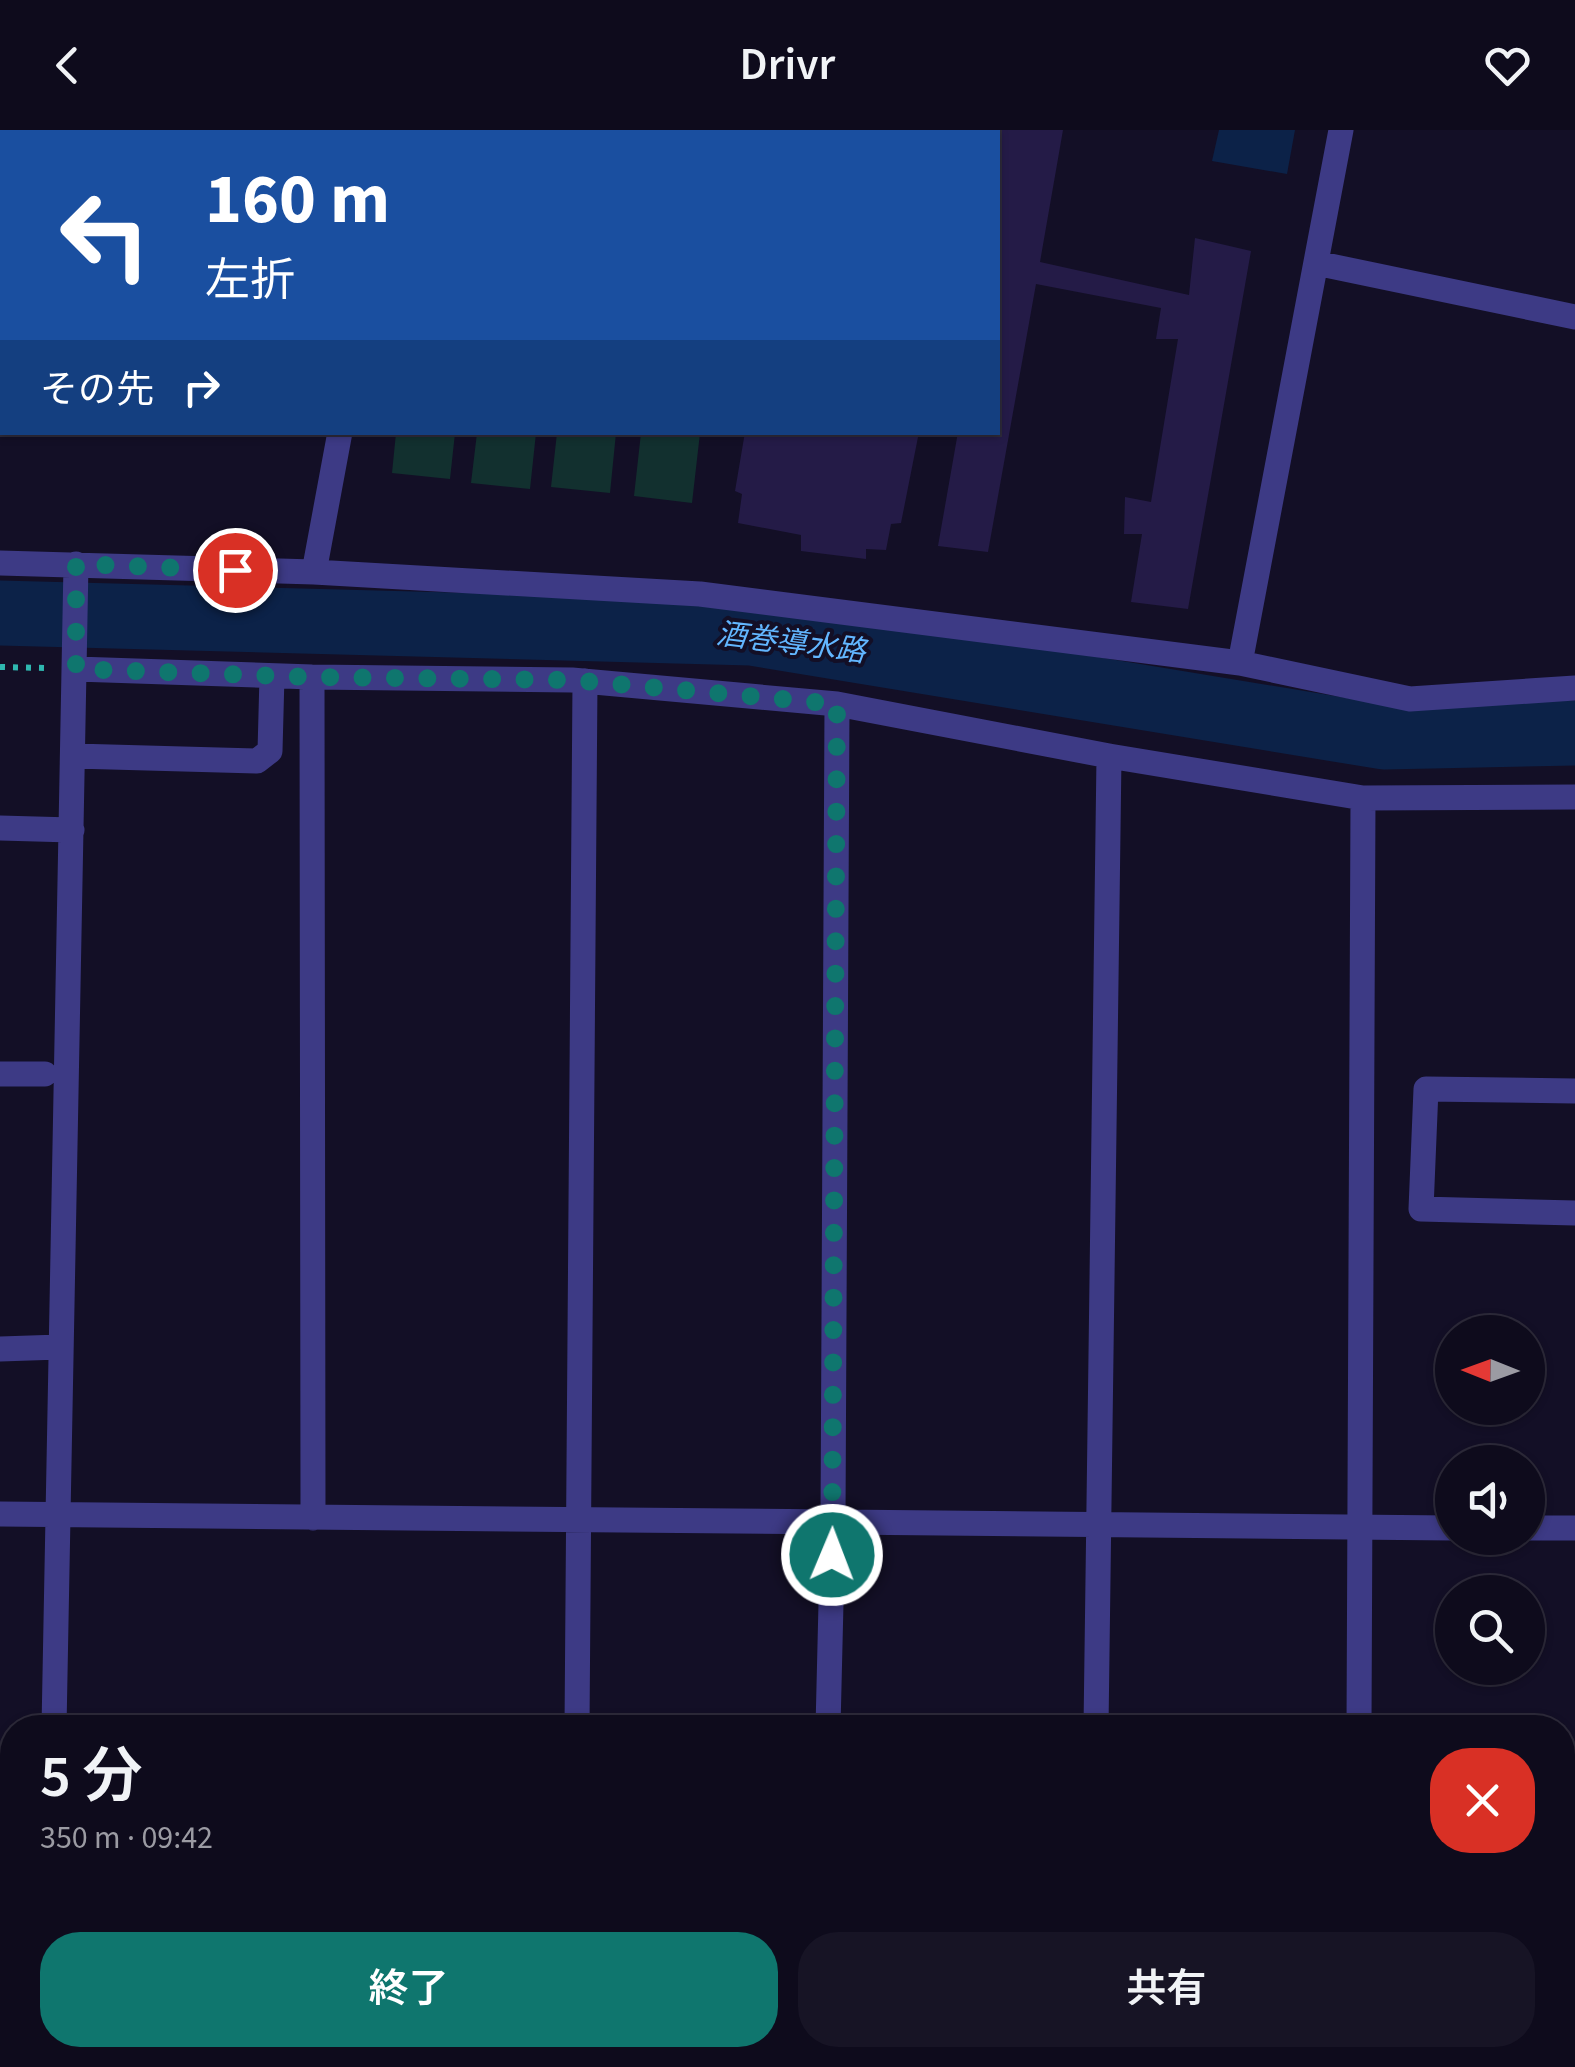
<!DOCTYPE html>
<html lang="ja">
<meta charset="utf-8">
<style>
body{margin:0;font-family:"Source Sans 3","Noto Sans JP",sans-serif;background:#171425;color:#f1f3f6;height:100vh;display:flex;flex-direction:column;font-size:38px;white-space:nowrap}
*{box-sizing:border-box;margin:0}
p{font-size:32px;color:#9b9ba3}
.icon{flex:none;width:55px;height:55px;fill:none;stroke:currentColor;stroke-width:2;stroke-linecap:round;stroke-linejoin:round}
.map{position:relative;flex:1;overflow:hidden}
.panel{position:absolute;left:0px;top:1585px;width:1575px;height:352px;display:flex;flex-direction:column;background:#0e0b1c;border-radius:40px 40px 0 0;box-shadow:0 2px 8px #0004,0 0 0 2px #2e2b3b}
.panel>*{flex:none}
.top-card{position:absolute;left:0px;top:0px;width:1000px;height:305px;box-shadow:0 2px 8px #0004,0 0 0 2px #2e2b3b;background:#1a4fa0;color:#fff;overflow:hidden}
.needle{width:65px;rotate:271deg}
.controls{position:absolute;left:1435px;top:1185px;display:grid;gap:20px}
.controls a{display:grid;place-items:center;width:110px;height:110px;border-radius:50%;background:#0e0b1c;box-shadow:0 2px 8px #0004,0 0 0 2px #2e2b3b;font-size:50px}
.pin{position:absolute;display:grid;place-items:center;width:85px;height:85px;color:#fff;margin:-42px;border:5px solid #fff;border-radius:50%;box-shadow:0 2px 10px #0007}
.me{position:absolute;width:110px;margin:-55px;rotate:1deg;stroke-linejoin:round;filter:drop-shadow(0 0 8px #0008)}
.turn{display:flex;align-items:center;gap:35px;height:210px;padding:0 40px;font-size:45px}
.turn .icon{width:130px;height:130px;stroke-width:2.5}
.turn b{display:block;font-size:70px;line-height:85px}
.then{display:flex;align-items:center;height:95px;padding:0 40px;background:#0003;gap:20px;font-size:38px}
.round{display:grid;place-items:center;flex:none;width:105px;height:105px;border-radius:40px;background:#171425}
.head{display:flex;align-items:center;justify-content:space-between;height:170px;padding:0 40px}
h1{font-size:60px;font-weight:600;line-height:75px}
.cta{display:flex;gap:20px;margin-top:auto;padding:20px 40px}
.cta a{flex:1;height:115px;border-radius:40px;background:#0f766e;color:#fff;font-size:40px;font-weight:600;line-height:115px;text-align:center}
.cta a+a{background:#171425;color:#f1f3f6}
header{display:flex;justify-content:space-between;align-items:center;height:130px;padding:0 40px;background:#0e0b1c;font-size:45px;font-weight:600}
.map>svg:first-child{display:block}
.green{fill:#12302f}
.water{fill:#0c2248}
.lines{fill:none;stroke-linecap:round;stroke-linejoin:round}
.river{stroke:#0c2248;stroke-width:65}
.building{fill:#241b47}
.path{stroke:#2fb8b0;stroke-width:6;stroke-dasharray:5 8;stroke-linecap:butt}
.minor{stroke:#3d3a85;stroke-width:25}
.route{stroke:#0f766e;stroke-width:18;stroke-dasharray:0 32.4}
.labels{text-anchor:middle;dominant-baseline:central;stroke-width:8;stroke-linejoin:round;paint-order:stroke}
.water-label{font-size:30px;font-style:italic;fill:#62b6ff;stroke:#130f26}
</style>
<header><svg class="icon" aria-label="back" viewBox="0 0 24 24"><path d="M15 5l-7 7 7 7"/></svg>Drivr<svg class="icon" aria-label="heart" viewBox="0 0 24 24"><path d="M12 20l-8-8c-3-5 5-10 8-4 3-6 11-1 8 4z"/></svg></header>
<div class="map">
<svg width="1575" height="1937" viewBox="0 0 1575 1937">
<rect width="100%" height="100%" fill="#130f26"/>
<path class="green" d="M486 0H676L689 2H486Z
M396 303H455L450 349 392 343Z
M477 303H536L530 359 471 353Z
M557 303H616L610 363 551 357Z
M641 303H700L692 373 634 366Z"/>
<path class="water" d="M1219 0H1295L1287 44 1212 31Z"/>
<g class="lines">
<path class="river" d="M0 483 751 503 1384 607 1575 603"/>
</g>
<path class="building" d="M998 0H1063L1040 132 1189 165 1195 108 1251 121 1188 479 1131 472 1142 404H1124L1125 367 1151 372 1178 209H1156L1161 178 1036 154 988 422 938 416 958 302H998Z
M745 302H919L901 393 891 394 886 420 866 419V429L801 421V405L738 393 742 364 735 361Z
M72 1925H298V1937H72Z"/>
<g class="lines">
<path class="path" d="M0 537 45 538"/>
<path class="minor" d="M394 2 395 0
M1316 133 1575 187
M0 433 314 442 340 302
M314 442 700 464 1240 533 1410 569 1575 558
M1240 533 1341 0
M76 539 312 547 572 550 837 574 1109 626 1363 668 1575 667
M312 547 313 1388
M74 626 257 631 270 621 272 546
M0 698 72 700
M0 944H45
M1575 961 1426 959 1421 1079 1575 1083
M0 1219 60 1217
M0 1384 1452 1398
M1528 1398H1575
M54 1598 76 434
M577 1598 585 551
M828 1598 833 1390 837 574
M1096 1598 1109 626
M1359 1598 1363 668
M1562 1775 1575 1776
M47 1925 48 1937
M576 1937V1925
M819 1937 820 1925
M1091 1937V1925
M1351 1937 1352 1925"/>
</g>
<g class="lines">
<path class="route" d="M235 440 76 434V539L312 547 572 550 837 574 832 1425"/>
</g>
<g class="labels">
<g class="water-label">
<text transform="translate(791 513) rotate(7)">酒巻導水路</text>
</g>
</g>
</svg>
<div class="controls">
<a><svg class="needle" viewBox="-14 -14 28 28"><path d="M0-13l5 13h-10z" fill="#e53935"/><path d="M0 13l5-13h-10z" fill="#9b9ba3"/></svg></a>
<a><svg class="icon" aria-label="sound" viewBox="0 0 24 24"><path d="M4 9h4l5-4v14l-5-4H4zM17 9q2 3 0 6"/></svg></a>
<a><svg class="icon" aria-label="search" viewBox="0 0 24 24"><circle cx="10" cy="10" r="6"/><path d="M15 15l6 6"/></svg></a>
</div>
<div class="pin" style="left:235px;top:440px;background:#d93025"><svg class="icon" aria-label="arrive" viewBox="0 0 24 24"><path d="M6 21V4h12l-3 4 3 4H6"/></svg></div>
<svg class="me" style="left:832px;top:1425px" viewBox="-20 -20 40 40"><circle r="17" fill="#0f766e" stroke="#fff" stroke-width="3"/><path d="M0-11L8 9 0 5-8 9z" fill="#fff"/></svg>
<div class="top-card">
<div class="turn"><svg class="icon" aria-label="left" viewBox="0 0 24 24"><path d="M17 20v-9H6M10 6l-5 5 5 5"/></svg><div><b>160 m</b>左折</div></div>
<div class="then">その先<svg class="icon" aria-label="right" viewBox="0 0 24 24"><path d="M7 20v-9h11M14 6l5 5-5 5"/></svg></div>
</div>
<section class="panel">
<div class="head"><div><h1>5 分</h1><p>350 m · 09:42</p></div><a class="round" style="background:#d93025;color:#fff"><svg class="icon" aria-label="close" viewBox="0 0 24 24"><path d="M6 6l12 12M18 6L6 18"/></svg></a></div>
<div class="cta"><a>終了</a><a>共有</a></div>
</section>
</div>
